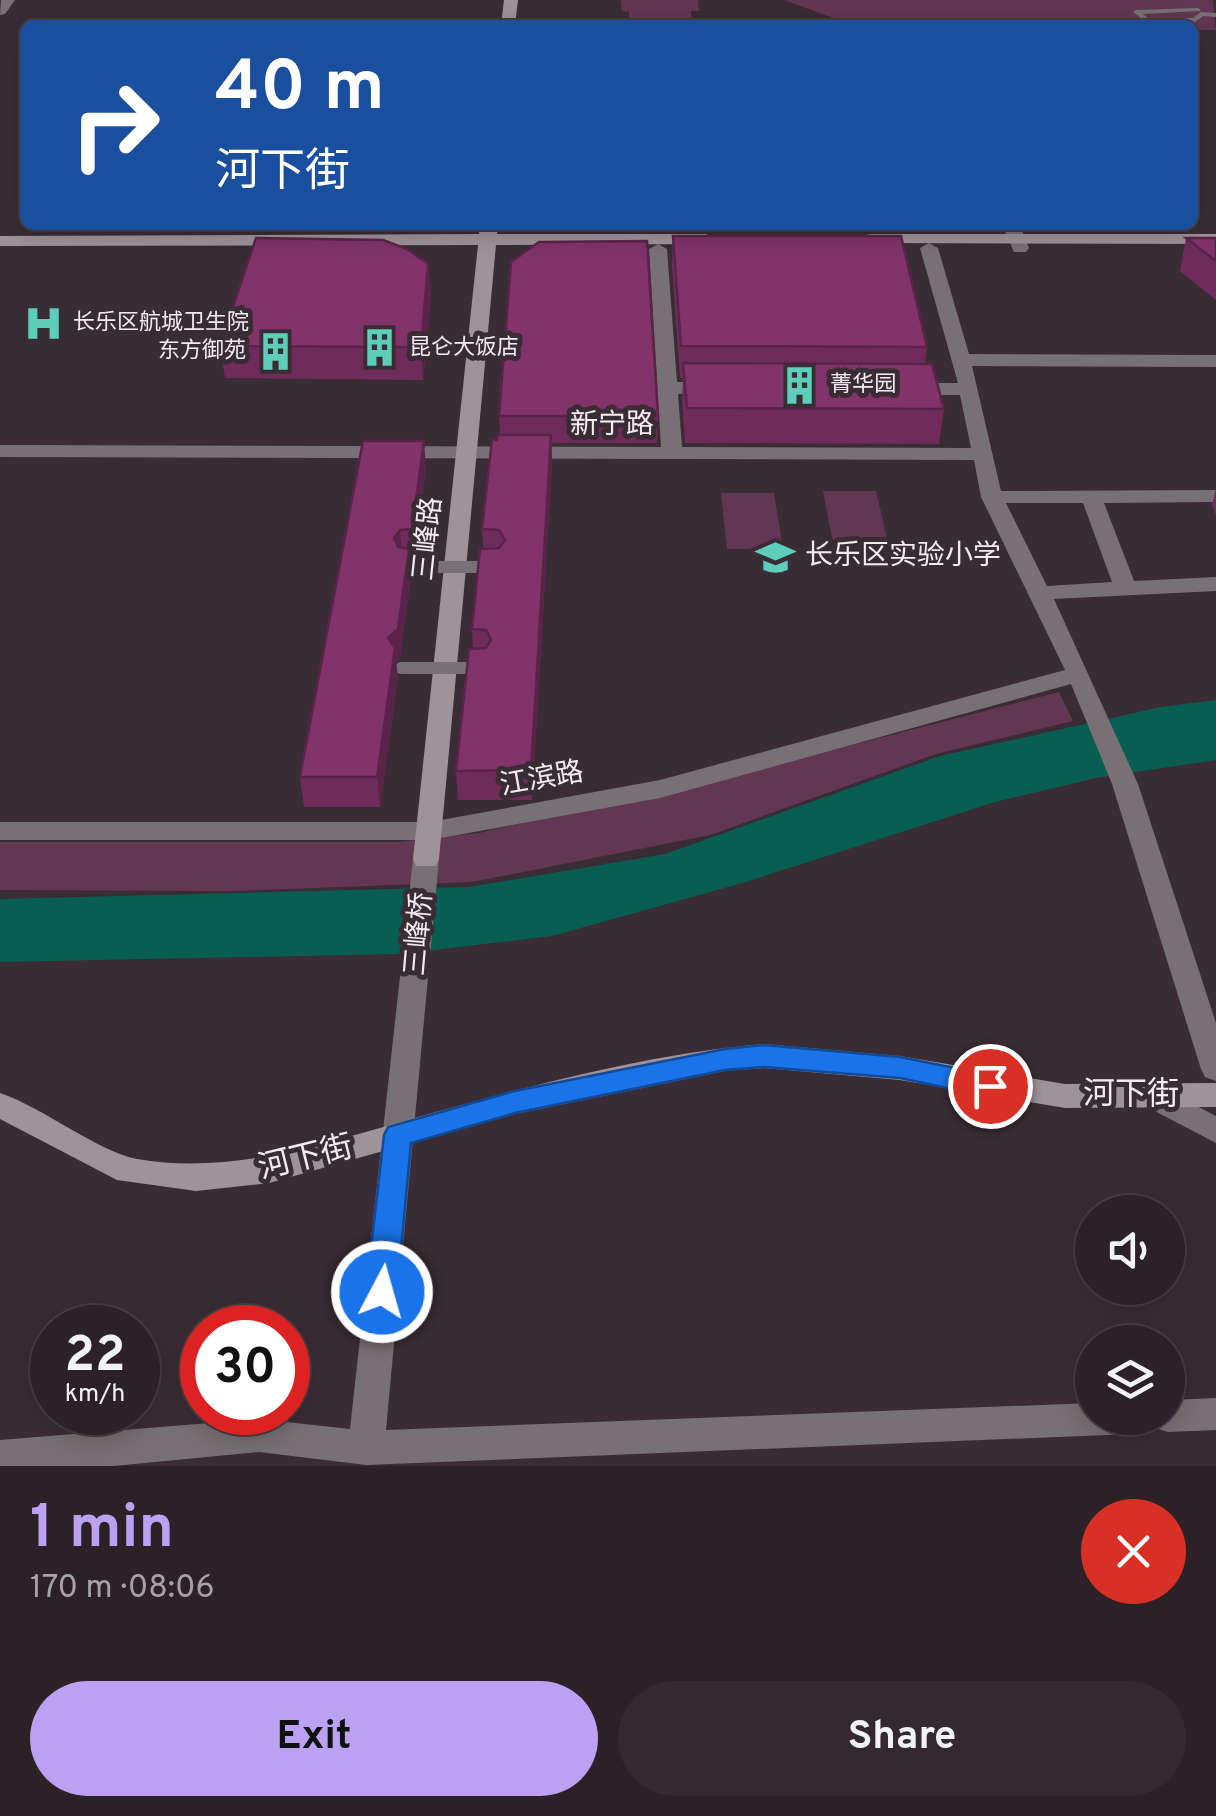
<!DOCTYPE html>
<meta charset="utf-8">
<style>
body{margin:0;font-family:Overpass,"Noto Sans SC",sans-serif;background:#34292f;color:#f1f3f6;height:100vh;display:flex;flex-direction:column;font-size:38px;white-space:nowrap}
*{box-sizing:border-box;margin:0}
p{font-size:32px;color:#a6a3a7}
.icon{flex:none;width:55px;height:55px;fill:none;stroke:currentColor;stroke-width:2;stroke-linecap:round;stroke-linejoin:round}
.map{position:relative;height:1466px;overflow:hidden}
.details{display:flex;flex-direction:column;background:#2c2127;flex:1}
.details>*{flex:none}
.hud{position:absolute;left:20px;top:20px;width:1178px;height:210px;border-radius:15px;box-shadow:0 5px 25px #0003,0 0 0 2px #483e44;background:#1a4fa0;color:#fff;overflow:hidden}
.buttons{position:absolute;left:1075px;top:1195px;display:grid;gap:20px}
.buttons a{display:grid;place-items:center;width:110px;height:110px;border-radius:50%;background:#2c2127;box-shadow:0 5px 25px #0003,0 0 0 2px #483e44;font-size:50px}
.speed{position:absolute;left:30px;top:1305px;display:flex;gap:20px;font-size:50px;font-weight:700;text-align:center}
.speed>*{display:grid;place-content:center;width:130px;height:130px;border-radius:50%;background:#2c2127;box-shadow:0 5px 25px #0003,0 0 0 2px #483e44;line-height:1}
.speed small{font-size:25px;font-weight:400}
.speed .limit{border:15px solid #d22;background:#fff;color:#111}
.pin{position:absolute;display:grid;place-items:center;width:85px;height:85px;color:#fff;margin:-42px;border:5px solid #fff;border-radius:50%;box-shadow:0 2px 10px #0007}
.me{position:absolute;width:110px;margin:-55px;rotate:6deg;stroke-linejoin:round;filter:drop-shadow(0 0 8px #0008)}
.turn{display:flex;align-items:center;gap:35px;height:210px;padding:0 30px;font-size:45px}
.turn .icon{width:130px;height:130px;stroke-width:2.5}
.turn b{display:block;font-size:70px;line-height:85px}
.round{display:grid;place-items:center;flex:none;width:105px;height:105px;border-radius:52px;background:#34292f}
.overview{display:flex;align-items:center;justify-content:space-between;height:170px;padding:0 30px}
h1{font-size:60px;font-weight:700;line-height:75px;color:#bca0f2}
.cta{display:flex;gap:20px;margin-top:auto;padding:20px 30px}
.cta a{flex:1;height:115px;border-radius:60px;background:#bca0f2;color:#111;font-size:40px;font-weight:700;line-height:115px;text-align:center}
.cta a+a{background:#34292f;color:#f1f3f6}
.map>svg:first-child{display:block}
.green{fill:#633654}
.water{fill:#085e52}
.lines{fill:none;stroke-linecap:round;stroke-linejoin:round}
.lane{fill:#777074;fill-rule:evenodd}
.street{fill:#777074;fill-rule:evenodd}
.secondary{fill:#9e939a;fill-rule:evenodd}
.lane-bridge{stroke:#777074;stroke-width:12}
.wall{fill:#6f2c5b}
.shaded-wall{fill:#5a244a}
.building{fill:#81336a;stroke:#5a244a;stroke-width:2.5}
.route{fill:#1a73e8;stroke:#114b97;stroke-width:2.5}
.labels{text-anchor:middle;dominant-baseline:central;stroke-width:10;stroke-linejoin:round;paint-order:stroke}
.far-poi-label{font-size:22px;fill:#f4ebf1;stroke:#3a2c34;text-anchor:start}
.street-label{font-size:28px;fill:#f4ebf1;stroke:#3a2c34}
.poi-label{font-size:28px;fill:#f4ebf1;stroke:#3a2c34;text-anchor:start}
.near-street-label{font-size:32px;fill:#f4ebf1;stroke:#3a2c34}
</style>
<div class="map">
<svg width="1216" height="1466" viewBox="0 0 1216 1466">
<rect width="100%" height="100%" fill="#3a2c34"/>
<path class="green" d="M621 0H698L699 11H691L692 24 629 23V12L622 11Z
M784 0H1213L1216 30H1193L1192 25H852Z
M876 491 889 547 834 548 823 491Z
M721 493H774L783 549H727Z
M1059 692 1073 721 936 754 710 835 472 882 233 891 0 890V842H397L479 833 782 763Z"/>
<path class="water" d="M1216 700V760L1096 778 995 802 746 882 552 936 399 954 0 962V899L469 887 665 854 940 756 1161 707Z"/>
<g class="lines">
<path class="lane" d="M1198 8 1201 10 1200 11 1143 14 1148 18H1193L1201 12 1216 13V17L1203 16 1195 22H1146L1133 12 1136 10Z"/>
<path class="street" d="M15 0 5 14 0 15 1 0Z
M1002 225H1020L1029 248 1026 252H1014Z
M929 243 938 248 969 354 1216 355V367L972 366 1001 491 1216 490V502L1104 503 1134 581 1216 577V591L1054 599 1138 784 1216 1023V1081L1205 1077 1201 1069 1112 784 1071 684 660 798 430 840H0V822H430L660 780 1065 670 981 497 974 460 0 457V445L661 447 649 249 658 244 667 249 677 382H714L724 388 714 394H678L682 447 971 448 960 395H904L894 389 904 383H958L920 248ZM1006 503H1083L1112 582 1047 586Z
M426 850 436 852 439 859 386 1430 1092 1403V1418H1149L1144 1430 1131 1434 366 1465 259 1452 114 1466H0V1440L259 1419 350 1429 413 859 416 852Z
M1156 1085 1216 1116V1143L1145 1106 1141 1097 1145 1088Z
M1216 1398V1430L1168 1432 1155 1428 1151 1418H1168V1400Z"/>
<path class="secondary" d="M504 0H518L515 25H501Z
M480 225H498L497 234H706L715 239 706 244 496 245 439 859 436 866H416L413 859 478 245 0 246V236L479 234Z
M871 234H1216V244L865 243V235Z
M764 1044 900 1056 1065 1084 1216 1083V1107L1065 1108 900 1080 764 1068 725 1071 515 1114 269 1183 196 1191 117 1180 0 1119V1093C42 1107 99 1152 137 1159 239 1177 339 1138 436 1112 542 1083 654 1053 764 1044Z"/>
<path class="lane-bridge" d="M406 567H493
M401 668H481"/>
</g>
<path class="wall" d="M673 236 927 347 925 364 944 409 939 444 685 443 682 398 683 378H680L672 266Z
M1186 238H1216V300L1180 271Z
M428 264 431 296 423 380 225 378 220 346Z
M499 416H658L657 443H551L552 462 532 800H458L456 771 473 649 472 629 483 548 482 529 497 440 500 435Z
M363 441 426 469 414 557H410L411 577 400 658 396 662 398 677 380 807H304L300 777Z
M1216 488V515L1212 506Z"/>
<path class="shaded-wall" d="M428 264 431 296 423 380 421 347Z
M551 435 552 462 532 800 531 770Z
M424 441 426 469 414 557 412 529Z
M400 530 402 558 394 538Z
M409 549 411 577 400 658 396 662 398 677 380 807 377 777 388 638Z"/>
<path class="building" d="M673 236H901L927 347 681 346Z
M256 238 383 240 407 249 428 264 421 347 220 346Z
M1186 238H1216V261Z
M647 241 658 416H499L511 262 539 242Z
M683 363 932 364 944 409 687 408Z
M498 435H551L531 770 456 771 469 649 486 648 491 640 486 630 472 629 480 549 499 548 505 540 499 530 482 529 492 440H497Z
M363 441H424L412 529 400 530 394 538 398 547 409 549 398 629 388 638 395 648 377 777H300Z"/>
<path class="route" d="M764 1045 900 1057 990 1075 1000 1078 1004 1086 1000 1093 990 1097 900 1078 764 1067 725 1070 515 1113 411 1143 397 1292 393 1301 382 1305 371 1301 366 1292 384 1135 388 1127 515 1091 725 1049Z"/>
<defs>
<symbol id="hospital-bare" viewBox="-9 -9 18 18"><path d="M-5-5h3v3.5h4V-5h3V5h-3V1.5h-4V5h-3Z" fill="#5cceba" stroke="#3a2c34" stroke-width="2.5" paint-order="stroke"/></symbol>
<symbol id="building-bare" viewBox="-9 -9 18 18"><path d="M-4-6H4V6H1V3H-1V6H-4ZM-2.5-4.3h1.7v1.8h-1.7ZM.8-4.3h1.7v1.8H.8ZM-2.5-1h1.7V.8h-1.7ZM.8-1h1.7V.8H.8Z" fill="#5cceba" stroke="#3a2c34" stroke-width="2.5" paint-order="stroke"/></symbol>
<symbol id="school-bare" viewBox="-9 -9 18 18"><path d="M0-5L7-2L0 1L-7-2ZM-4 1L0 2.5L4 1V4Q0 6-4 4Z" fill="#5cceba" stroke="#3a2c34" stroke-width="2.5" paint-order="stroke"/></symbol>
</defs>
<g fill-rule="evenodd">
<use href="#hospital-bare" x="16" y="296" width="55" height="55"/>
<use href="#building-bare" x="352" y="320" width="55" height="55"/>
<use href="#building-bare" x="248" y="324" width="55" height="55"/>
<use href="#building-bare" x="772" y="358" width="55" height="55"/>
<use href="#school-bare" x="748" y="530" width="55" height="55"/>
</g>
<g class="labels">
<g class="far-poi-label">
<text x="73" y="323">长乐区航城卫生院</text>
<text x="409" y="348">昆仑大饭店</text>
<text x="246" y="351" text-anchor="end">东方御苑</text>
<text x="830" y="385">菁华园</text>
</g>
<g class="street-label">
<text x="612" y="426">新宁路</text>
<text transform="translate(429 539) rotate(-84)">三峰路</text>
<text transform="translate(542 780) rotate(-10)">江滨路</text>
<text transform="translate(420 934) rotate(-85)">三峰桥</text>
</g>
<g class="poi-label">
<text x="805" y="557">长乐区实验小学</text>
</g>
<g class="near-street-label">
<text x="1131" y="1096">河下街</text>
<text transform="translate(306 1159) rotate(-14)">河下街</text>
</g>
</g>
</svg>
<div class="buttons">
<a><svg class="icon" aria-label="sound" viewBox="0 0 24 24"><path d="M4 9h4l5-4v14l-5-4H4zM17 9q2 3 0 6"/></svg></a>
<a><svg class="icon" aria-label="layers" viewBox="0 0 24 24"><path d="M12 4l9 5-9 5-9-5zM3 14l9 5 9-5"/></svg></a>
</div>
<div class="speed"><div>22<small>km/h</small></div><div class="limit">30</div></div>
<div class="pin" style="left:990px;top:1086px;background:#d93025"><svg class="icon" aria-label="arrive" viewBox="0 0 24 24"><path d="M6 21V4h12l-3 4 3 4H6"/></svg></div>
<svg class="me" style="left:382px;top:1292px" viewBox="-20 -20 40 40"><circle r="17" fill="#1a73e8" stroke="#fff" stroke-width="3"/><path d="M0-11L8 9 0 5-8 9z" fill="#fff"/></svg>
<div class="hud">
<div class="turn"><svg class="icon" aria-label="right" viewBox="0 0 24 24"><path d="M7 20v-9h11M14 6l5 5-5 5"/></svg><div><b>40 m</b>河下街</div></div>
</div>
</div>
<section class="details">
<div class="overview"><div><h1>1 min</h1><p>170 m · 08:06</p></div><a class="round" style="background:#d93025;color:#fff"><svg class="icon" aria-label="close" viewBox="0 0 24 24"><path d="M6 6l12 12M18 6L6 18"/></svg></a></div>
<div class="cta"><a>Exit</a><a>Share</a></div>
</section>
